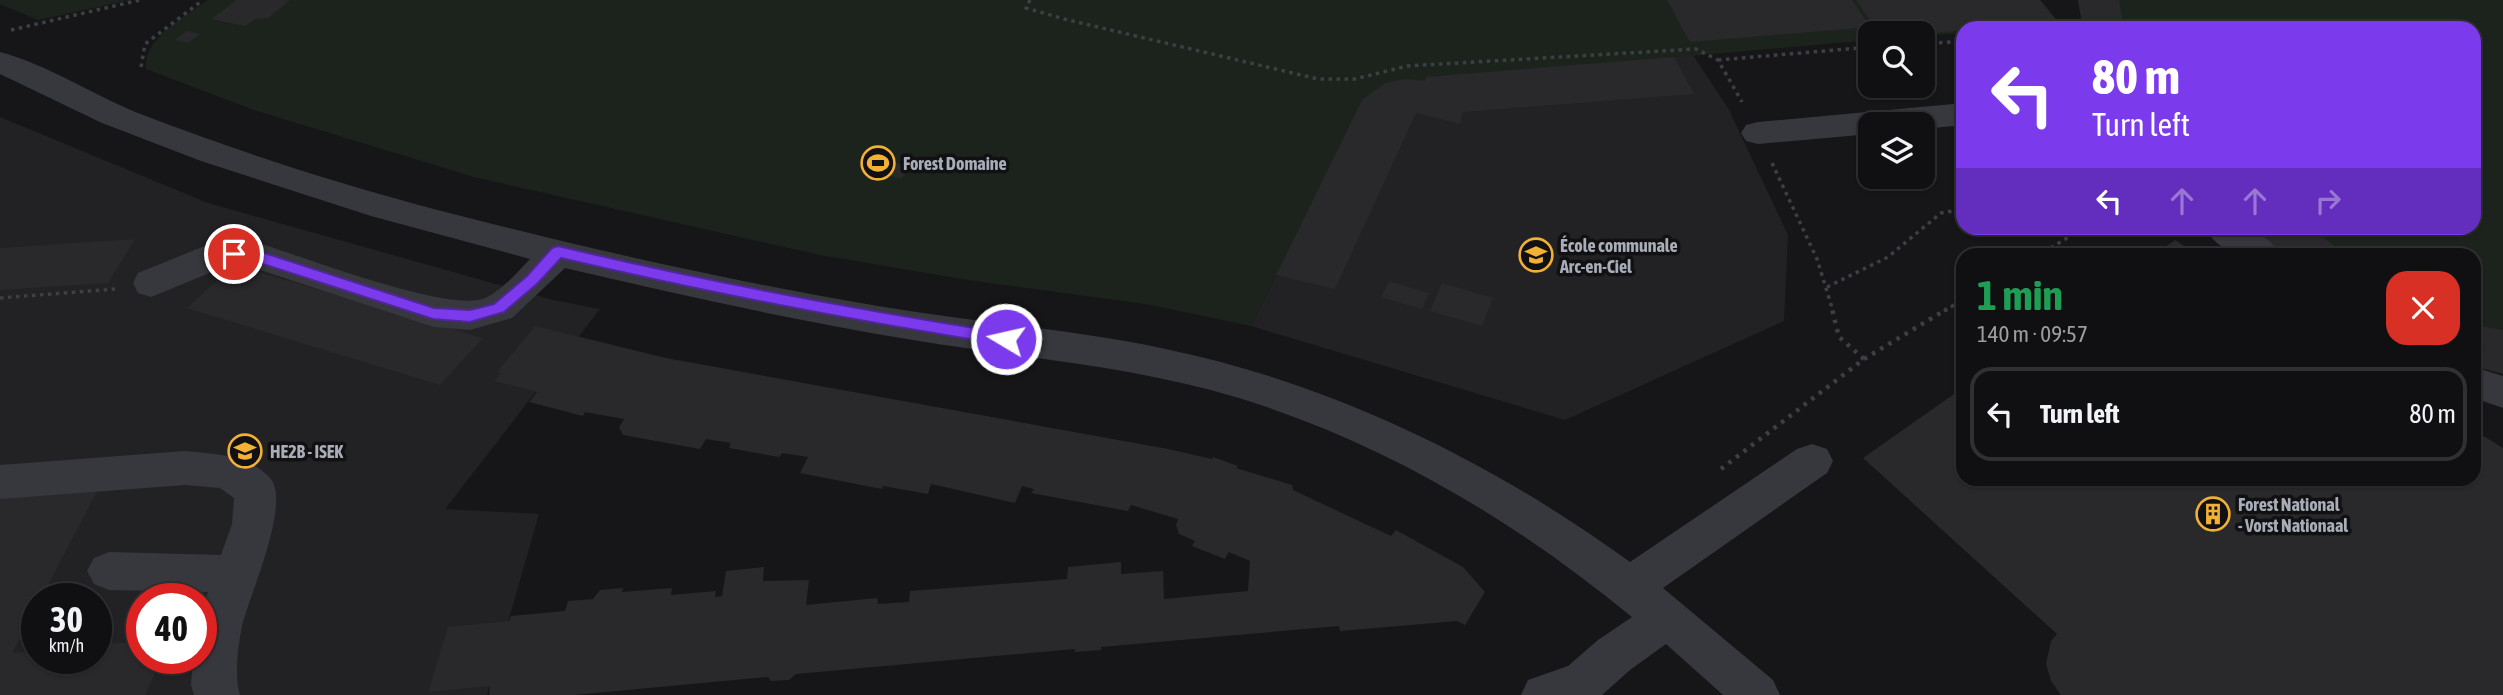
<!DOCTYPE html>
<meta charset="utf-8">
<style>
body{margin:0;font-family:"Asap Condensed",sans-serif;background:#1e1e20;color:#f1f3f6;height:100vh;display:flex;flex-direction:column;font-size:26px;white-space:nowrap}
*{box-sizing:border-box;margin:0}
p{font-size:23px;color:#9c9d9f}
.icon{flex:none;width:38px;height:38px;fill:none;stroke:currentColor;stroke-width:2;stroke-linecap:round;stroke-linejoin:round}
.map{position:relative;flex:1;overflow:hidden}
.sheet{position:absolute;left:1956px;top:248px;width:525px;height:238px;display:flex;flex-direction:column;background:#101012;border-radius:21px;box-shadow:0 2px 5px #0004,0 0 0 2px #303032}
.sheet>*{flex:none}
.guide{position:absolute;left:1956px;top:21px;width:525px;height:214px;border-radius:21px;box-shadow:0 2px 5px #0004,0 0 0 2px #303032;background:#7c3aed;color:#fff;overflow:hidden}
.buttons{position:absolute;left:1858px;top:21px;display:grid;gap:14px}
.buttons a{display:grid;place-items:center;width:77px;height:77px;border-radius:14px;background:#101012;box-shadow:0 2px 5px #0004,0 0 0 2px #303032;font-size:35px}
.speed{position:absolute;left:21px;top:583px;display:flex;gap:14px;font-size:35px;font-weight:700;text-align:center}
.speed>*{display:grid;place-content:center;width:91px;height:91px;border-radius:50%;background:#101012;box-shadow:0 2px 5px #0004,0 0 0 2px #303032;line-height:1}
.speed small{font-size:18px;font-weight:400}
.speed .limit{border:10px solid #d22;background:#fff;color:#111}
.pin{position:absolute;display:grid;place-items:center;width:60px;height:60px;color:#fff;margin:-30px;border:4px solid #fff;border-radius:50%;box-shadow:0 2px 7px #0007}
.me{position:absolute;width:77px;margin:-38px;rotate:279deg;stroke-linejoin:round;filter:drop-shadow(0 0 5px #0008)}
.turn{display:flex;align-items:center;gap:24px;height:147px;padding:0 21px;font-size:32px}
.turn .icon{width:91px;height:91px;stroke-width:2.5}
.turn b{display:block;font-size:49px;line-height:60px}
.lanes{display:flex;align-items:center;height:66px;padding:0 21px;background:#0003;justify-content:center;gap:35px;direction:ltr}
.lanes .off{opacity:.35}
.round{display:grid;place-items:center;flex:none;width:74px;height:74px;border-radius:21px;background:#1e1e20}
.head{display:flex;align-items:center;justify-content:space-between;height:119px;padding:0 21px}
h1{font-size:42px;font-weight:700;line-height:52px;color:#1e9e55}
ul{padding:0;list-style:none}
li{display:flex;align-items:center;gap:21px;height:94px;margin:0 14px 10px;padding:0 7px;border:4px solid #303032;border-radius:21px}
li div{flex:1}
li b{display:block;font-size:26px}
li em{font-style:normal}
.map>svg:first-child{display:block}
.built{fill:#222225;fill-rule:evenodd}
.green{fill:#1c231d}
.building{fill:#29292c}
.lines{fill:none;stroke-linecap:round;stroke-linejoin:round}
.path-far1{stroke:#3d3f44;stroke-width:3.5;stroke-dasharray:3.5 4.5;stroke-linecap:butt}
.path{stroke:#3d3f44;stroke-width:4.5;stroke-dasharray:3.5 6;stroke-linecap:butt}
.minor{fill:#37383d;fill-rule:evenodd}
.route{fill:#7c3aed;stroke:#51269a;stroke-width:2}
.labels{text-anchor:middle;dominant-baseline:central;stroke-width:7;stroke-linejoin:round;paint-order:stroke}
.poi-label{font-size:18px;font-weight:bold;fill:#a8adb8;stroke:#111113;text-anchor:start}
</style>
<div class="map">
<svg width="2503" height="695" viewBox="0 0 2503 695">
<rect width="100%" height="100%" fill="#161618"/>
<path class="built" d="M1693 55 1729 110 1788 235 1784 321 1565 420 1251 326 1362 100 1371 91 1385 83 1396 80Z
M0 117 208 203 553 300 600 309 445 509 539 514 487 695H0ZM37 598H96V658H37ZM142 598H201V658H142Z"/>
<path class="green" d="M0 0H130L38 20 0 4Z
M208 0H2040L2060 24 1964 28 1963 33 1923 36V33H1871V40L1385 83 1362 100 1251 326 1146 304 968 280 820 255 474 177 254 110 146 69C143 37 185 17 208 0Z
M2078 0H2503V374L2475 366 2474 256 2276 255 2240 228H2474V28H2083Z"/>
<path class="building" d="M236 0H290L268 18 255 19 245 26 212 19Z
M1667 0H1852L1870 27 1690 42Z
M1856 0H2040L2058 22 1964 28V30L1923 34 1879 33Z
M2078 0H2119L2124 28H2083Z
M187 31 200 34 188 43 175 40Z
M1674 57 1694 94 1463 112 1460 124 1416 113 1335 289 1276 275 1362 100 1385 83 1405 79 1425 81 1426 77Z
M880 158 910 167 901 179 870 169Z
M2240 228H2310L2348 256H2276Z
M135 239 108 283 0 290V248Z
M2175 240 2199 256H2152Z
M234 265 389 310 483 338 440 385 187 308Z
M1389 281 1429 293 1422 309 1381 297Z
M1442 283 1493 298 1482 326 1430 311Z
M535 326 666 358 1168 449 1212 459 1213 457 1238 466 1236 468 1292 485 1293 490 1391 536 1396 530 1463 567 1485 592 1465 625 1457 621 1340 631 1339 626 1101 647V650L1075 652V649L796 674 789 680 771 681 768 677 574 695H489L490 686 428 692 448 627 509 621 511 616 565 611 568 601 593 599 600 590 623 588 622 592 672 588 671 595 716 591 715 597 722 596 726 571 764 567 763 581 809 580 806 605 877 598 878 604 909 602 910 591 1067 579 1068 567 1121 562V574L1163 571 1164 599 1248 591 1250 561 1229 552 1225 559 1192 546 1195 541 1179 534 1176 525 1178 519 1131 505 1128 511 1031 493 1034 489 1022 486 1015 503 931 484 928 494 883 486 882 489 800 473 808 457 782 453 779 457 729 448 731 443 706 439 700 449 623 435 619 427 624 419 585 412 583 416 529 402 537 392 494 381 501 373 497 372Z
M2480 326 2503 330V374L2474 366V347L2484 349Z
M1964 387V480H2474V430L2503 448V695H2061L2051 681 2046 664 2051 641 2057 634 1863 458Z
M0 488H99L41 598H37V606L12 653 37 651V658H96V645L142 641V658H162L145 695H0Z"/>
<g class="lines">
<path class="path-far1" d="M1030 0 1026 8 1064 19 1318 79H1355L1407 66 1696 49 1718 60 1742 102
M11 30 140 0
M1923 44 1964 41
M1718 60 1871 47
M141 67 145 44 203 0
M1772 163 1817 259 1833 311
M2037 256 2084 228
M1827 287 1888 257 1941 213 1964 209
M0 298 115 289
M1944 311 1964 299"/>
<path class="path" d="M1864 359 1947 309
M1721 469 1864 359 1839 337 1832 309"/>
<path class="minor" d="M0 52C47 64 96 97 143 115 250 156 361 191 473 219 606 253 742 283 878 306 972 322 1068 329 1161 348 1332 383 1489 460 1630 562L1797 449 1812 444 1827 449 1833 461 1827 473 1663 588 1773 680 1780 695H1723L1666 644 1630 670 1602 695H1521L1528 680 1568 666 1598 640 1632 617C1515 521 1385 443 1239 398 1133 366 1022 358 913 340 796 321 680 295 565 268L512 318 470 330 434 327 248 266 224 267 151 297 138 293 133 283 138 273 207 245 220 241 249 240C294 253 448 314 485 298 501 291 518 272 530 259L371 216 201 161 102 123 0 74Z
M1964 103V125L1923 129V124H1871V134L1758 144 1746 141 1741 133 1746 125 1758 122Z
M2205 228C2234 225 2265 227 2281 256 2250 256 2223 259 2205 228Z
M2474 367 2503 376V408L2474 398Z
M185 451C214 454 248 454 270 478 292 502 249 596 242 626 238 646 234 676 240 695H194L191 685 193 658H201V614L208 592 109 590 94 584 87 571 94 558 109 552 221 555 232 524 234 498 220 488 185 485 0 499V465Z"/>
</g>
<path class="route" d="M558 246C708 282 854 309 1006 333L1014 339 1006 345C855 321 709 293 561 258L537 284 504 312 470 322 433 319 248 259 229 257 227 254 234 248H249L434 308 470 310 494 304 527 276 552 248Z"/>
<defs>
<symbol id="stadium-ring" viewBox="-11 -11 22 22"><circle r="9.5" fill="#111113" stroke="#f2b134" stroke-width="1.5"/><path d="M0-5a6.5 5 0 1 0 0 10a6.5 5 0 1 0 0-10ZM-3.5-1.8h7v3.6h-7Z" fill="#f2b134"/></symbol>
<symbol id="school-ring" viewBox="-11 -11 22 22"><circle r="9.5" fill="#111113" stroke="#f2b134" stroke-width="1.5"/><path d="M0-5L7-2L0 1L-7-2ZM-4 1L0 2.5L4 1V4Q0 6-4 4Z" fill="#f2b134"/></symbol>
<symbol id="university-ring" viewBox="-11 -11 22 22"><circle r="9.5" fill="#111113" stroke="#f2b134" stroke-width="1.5"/><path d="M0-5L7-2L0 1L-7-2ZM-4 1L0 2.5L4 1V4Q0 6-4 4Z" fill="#f2b134"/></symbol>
<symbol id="building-ring" viewBox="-11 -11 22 22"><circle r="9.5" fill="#111113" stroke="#f2b134" stroke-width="1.5"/><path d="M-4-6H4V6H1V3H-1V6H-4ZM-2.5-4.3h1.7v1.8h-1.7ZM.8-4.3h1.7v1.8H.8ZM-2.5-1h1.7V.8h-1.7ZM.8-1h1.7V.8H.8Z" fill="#f2b134"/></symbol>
</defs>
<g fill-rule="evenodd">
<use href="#stadium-ring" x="859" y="144" width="38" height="38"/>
<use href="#school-ring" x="1517" y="236" width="38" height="38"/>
<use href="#university-ring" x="226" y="432" width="38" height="38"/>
<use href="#building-ring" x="2194" y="495" width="38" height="38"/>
</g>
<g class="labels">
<g class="poi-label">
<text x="903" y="163">Forest Domaine</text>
<text x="1560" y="245">École communale<tspan x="1560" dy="21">Arc-en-Ciel</tspan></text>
<text x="270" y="451">HE2B - ISEK</text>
<text x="2238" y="504">Forest National<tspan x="2238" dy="21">- Vorst Nationaal</tspan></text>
</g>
</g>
</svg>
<div class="buttons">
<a><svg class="icon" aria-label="search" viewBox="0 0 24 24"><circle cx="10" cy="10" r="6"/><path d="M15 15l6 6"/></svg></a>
<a><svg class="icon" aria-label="layers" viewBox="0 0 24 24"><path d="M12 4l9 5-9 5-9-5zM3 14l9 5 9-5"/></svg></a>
</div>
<div class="speed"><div>30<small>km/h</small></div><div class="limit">40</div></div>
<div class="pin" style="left:234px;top:254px;background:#d93025"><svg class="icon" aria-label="arrive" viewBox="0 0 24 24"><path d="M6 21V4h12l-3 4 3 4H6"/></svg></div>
<svg class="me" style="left:1006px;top:339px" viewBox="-20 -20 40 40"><circle r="17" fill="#7c3aed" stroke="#fff" stroke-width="3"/><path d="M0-11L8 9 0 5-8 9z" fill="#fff"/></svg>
<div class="guide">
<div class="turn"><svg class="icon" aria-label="left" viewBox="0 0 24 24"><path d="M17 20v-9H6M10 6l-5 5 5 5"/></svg><div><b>80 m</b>Turn left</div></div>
<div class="lanes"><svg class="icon" aria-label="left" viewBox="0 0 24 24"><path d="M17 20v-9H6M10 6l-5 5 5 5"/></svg><svg class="icon off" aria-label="ahead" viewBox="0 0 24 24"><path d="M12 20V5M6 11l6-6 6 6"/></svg><svg class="icon off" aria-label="ahead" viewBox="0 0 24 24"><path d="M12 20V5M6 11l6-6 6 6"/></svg><svg class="icon off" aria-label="right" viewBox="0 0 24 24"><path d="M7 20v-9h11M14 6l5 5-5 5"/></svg></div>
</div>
<section class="sheet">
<div class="head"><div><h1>1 min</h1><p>140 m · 09:57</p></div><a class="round" style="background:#d93025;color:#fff"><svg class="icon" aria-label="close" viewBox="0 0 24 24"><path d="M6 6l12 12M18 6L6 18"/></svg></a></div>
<ul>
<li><svg class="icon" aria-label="left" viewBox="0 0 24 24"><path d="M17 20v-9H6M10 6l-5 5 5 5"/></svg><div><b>Turn left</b></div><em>80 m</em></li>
</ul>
</section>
</div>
